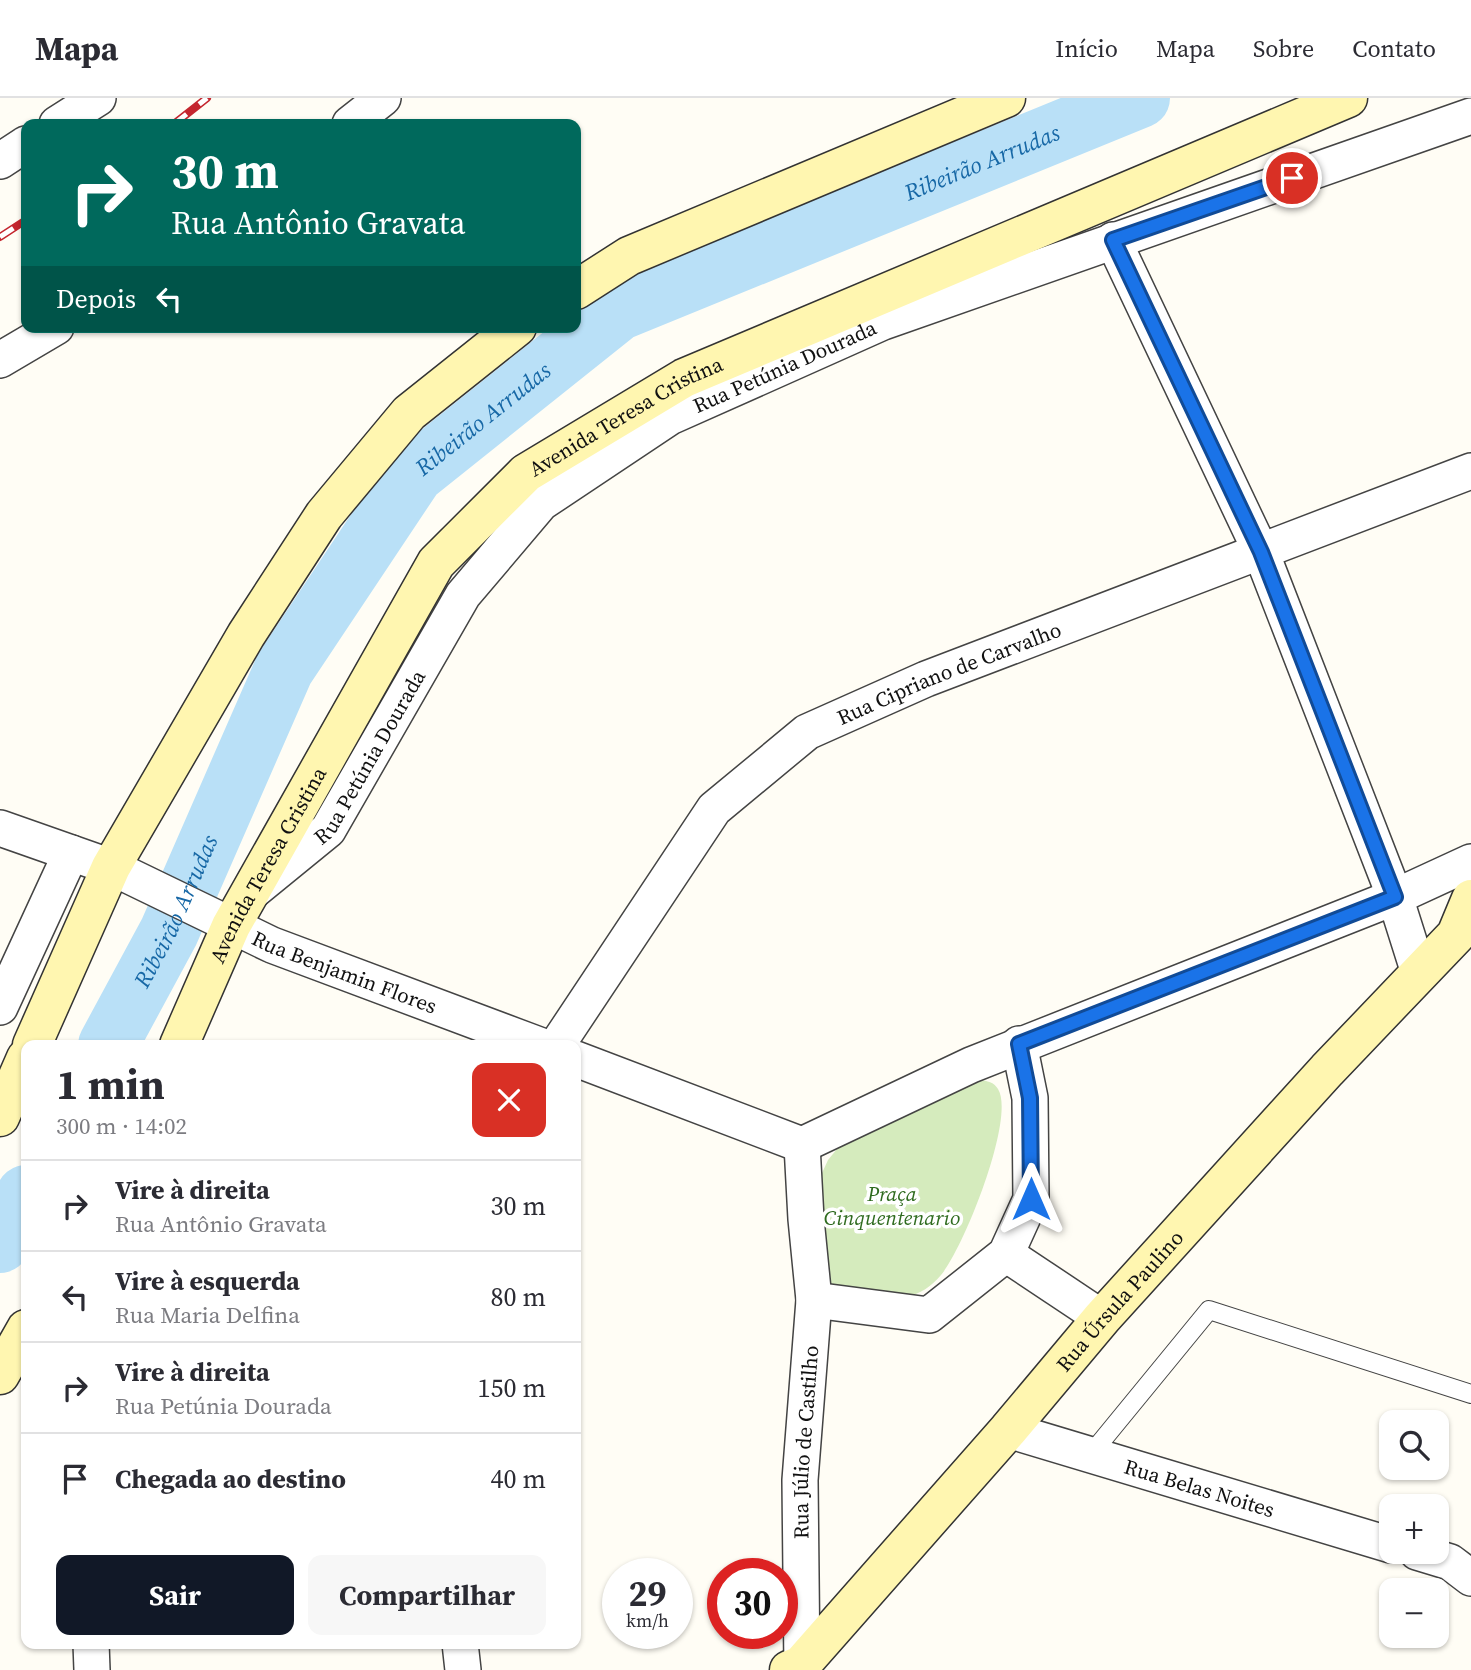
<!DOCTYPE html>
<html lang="pt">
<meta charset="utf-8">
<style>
body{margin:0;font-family:"Source Serif 4",serif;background:#f7f7f7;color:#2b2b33;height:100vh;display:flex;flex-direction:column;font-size:26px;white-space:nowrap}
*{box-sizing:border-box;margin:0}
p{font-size:23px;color:#7c7c81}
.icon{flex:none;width:38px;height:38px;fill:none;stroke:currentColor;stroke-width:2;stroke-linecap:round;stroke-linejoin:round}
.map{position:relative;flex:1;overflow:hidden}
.panel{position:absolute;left:21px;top:942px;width:560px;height:609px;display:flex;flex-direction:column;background:#fff;border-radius:14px;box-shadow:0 2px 5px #0004}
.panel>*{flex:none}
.guide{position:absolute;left:21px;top:21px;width:560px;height:214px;border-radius:14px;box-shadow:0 2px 5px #0004;background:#00695c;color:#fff;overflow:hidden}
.fabs{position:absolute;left:1379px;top:1312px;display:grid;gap:14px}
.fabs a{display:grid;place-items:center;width:70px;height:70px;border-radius:14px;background:#fff;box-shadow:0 2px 5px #0004;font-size:35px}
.speed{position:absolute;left:602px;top:1460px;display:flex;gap:14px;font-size:35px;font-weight:700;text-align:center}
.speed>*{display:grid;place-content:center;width:91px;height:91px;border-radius:50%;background:#fff;box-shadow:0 2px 5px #0004;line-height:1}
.speed small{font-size:18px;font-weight:400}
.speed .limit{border:10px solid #d22;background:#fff;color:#111}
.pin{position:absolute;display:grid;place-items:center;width:60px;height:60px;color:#fff;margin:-30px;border:4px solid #fff;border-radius:50%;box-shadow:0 2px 7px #0007}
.me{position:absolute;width:77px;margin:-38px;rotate:0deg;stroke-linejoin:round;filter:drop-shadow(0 0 5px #0008)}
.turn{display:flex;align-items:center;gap:24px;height:147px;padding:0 35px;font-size:32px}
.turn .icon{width:91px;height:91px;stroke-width:2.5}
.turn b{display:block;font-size:49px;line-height:60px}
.then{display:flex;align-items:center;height:66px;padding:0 35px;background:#0003;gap:14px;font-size:26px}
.round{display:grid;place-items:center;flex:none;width:74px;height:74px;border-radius:14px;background:#f7f7f7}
.headline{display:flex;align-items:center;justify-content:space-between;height:119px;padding:0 35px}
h1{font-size:42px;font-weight:700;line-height:52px}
.primary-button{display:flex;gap:14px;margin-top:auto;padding:14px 35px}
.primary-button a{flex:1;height:80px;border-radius:14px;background:#111827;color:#fff;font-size:28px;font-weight:700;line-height:80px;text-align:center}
.primary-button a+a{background:#f7f7f7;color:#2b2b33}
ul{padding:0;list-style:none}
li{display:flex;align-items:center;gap:21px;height:91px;padding:0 35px;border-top:2px solid #e1e1e2}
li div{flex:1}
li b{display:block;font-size:26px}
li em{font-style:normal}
header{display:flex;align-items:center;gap:42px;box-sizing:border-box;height:98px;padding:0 35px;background:#fff;border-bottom:2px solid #e1e1e2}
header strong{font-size:33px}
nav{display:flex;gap:38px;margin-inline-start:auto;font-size:24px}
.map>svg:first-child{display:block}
.green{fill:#d5ebbd}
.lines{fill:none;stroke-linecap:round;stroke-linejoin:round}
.river{stroke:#b9e0f7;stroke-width:60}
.lane-casing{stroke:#444;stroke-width:20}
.street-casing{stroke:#444;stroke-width:38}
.secondary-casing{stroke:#333;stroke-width:41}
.lane{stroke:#fff;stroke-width:18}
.street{stroke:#fff;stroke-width:35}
.secondary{stroke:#fff6b0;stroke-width:38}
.rail-casing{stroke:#c4262e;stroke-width:8}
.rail{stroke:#fff;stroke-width:5;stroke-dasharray:16;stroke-linecap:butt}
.route-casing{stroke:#114b97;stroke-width:18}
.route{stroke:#1a73e8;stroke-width:12}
.labels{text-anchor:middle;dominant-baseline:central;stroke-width:7;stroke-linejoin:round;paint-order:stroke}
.street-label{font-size:21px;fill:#111;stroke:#fff}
.park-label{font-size:21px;font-style:italic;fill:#2f6b1f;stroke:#fff}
.water-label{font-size:23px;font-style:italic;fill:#1768a6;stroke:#fff}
</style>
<header>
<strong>Mapa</strong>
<nav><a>Início</a><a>Mapa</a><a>Sobre</a><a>Contato</a></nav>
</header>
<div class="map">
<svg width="1471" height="1572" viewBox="0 0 1471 1572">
<rect width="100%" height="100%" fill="#fffdf5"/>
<path class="green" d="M980 982C987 983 994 984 998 991 1016 1020 963 1152 941 1177 932 1188 919 1197 905 1199 892 1202 846 1191 830 1189L813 1109 817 1086 828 1062 846 1040Z"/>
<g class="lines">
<g class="river">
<path id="s1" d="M108 947 169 834 284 571 414 376 618 213 1140 0"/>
<path d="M0 1145 26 1097"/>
</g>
<defs>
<path id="lane" d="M1091 1356 1209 1212 1471 1296"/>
<g id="street">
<path d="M57 26 98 0"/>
<path d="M350 26 383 0"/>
<path d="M0 63 26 46"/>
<path d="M1113 142 1261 454 1395 799 1419 875"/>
<path d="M0 262 56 229"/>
<path id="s2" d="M0 730 111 769 272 847 539 947"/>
<path id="s3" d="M252 794 328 732 463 497 541 405 670 319 883 224 1471 18"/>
<path d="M0 909 71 755"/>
<path id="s4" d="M557 947 714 711 807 634 926 581 1471 373"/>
<path d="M576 961 802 1047"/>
<path d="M802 1047 971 967 1395 799 1471 764"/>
<path d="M1006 1156 1102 1220"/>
<path d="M814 1202 929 1217 1006 1156 1031 1101 1030 1000 1019 946"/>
<path id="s5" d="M1008 1332 1391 1447"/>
<path d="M1417 1454 1450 1464 1471 1480"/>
<path d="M91 1545 92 1572"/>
<path d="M460 1545 463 1572"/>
<path id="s6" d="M802 1572 800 1382 814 1202 806 1121 802 1047"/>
</g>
<g id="secondary">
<path d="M576 192 629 158 1006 0"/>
<path d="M32 947 111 769 246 537 324 417 409 315 517 229"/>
<path id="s7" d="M179 947 231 828 436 465 526 375 684 280 1348 0"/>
<path d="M0 1019 26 960"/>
<path d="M0 1277 26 1231"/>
<path id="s8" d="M789 1572 801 1567 1008 1332 1102 1220 1327 972 1456 837 1471 801"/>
</g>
</defs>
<use href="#lane" class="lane-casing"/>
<use href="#street" class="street-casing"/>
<use href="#secondary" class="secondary-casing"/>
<use href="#lane" class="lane"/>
<use href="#street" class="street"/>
<use href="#secondary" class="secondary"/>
<defs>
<path id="rail" d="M174 26 207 0
M0 139 26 122"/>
</defs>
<use href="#rail" class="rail-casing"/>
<use href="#rail" class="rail"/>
</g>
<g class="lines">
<defs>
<path id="route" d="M1031 1101 1030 1000 1019 946 1395 799 1261 454 1113 142 1292 80"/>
</defs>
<use href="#route" class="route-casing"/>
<use href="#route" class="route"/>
</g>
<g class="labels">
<g class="street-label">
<text stroke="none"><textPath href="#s3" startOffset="770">Rua Petúnia Dourada</textPath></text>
<text stroke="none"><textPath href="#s7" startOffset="789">Avenida Teresa Cristina</textPath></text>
<text stroke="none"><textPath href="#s4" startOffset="558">Rua Cipriano de Carvalho</textPath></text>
<text stroke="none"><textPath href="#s3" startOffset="182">Rua Petúnia Dourada</textPath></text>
<text stroke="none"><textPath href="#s7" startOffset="201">Avenida Teresa Cristina</textPath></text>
<text stroke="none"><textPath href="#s2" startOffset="374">Rua Benjamin Flores</textPath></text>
<text stroke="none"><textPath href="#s8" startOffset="497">Rua Úrsula Paulino</textPath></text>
<text stroke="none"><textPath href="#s6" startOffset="228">Rua Júlio de Castilho</textPath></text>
<text stroke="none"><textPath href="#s5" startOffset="200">Rua Belas Noites</textPath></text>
</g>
<g class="park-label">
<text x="892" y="1095">Praça<tspan x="892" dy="24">Cinquentenario</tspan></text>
</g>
<g class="water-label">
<text stroke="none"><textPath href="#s1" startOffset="1304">Ribeirão Arrudas</textPath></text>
<text stroke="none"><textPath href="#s1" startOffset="738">Ribeirão Arrudas</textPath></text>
<text stroke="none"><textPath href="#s1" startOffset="150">Ribeirão Arrudas</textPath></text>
</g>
</g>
</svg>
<div class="fabs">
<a><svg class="icon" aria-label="search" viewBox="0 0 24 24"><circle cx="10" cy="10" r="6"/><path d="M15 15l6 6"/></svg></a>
<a>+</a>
<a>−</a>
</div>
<div class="speed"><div>29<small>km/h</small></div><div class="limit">30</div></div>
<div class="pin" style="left:1292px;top:80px;background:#d93025"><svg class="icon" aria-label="arrive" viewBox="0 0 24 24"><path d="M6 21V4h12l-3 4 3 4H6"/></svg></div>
<svg class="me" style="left:1031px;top:1101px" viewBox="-20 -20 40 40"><path d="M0-17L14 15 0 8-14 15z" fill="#1a73e8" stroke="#fff" stroke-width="4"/></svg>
<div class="guide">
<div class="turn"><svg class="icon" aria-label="right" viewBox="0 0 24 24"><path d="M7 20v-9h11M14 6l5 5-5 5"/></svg><div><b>30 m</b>Rua Antônio Gravata</div></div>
<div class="then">Depois<svg class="icon" aria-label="left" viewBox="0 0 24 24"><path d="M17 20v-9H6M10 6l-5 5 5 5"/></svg></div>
</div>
<section class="panel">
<div class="headline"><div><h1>1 min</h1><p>300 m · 14:02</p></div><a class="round" style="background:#d93025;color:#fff"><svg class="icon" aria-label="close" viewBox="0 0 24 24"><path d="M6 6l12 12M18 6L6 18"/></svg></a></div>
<ul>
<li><svg class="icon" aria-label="right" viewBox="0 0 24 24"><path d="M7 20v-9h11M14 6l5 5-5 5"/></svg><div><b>Vire à direita</b><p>Rua Antônio Gravata</p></div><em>30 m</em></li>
<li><svg class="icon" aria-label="left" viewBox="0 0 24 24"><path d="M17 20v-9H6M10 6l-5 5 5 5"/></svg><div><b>Vire à esquerda</b><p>Rua Maria Delfina</p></div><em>80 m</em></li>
<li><svg class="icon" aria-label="right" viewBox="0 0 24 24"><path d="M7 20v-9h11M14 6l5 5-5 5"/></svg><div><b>Vire à direita</b><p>Rua Petúnia Dourada</p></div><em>150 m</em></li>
<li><svg class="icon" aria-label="arrive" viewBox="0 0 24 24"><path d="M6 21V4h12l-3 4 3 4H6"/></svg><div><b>Chegada ao destino</b></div><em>40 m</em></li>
</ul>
<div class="primary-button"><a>Sair</a><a>Compartilhar</a></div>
</section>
</div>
